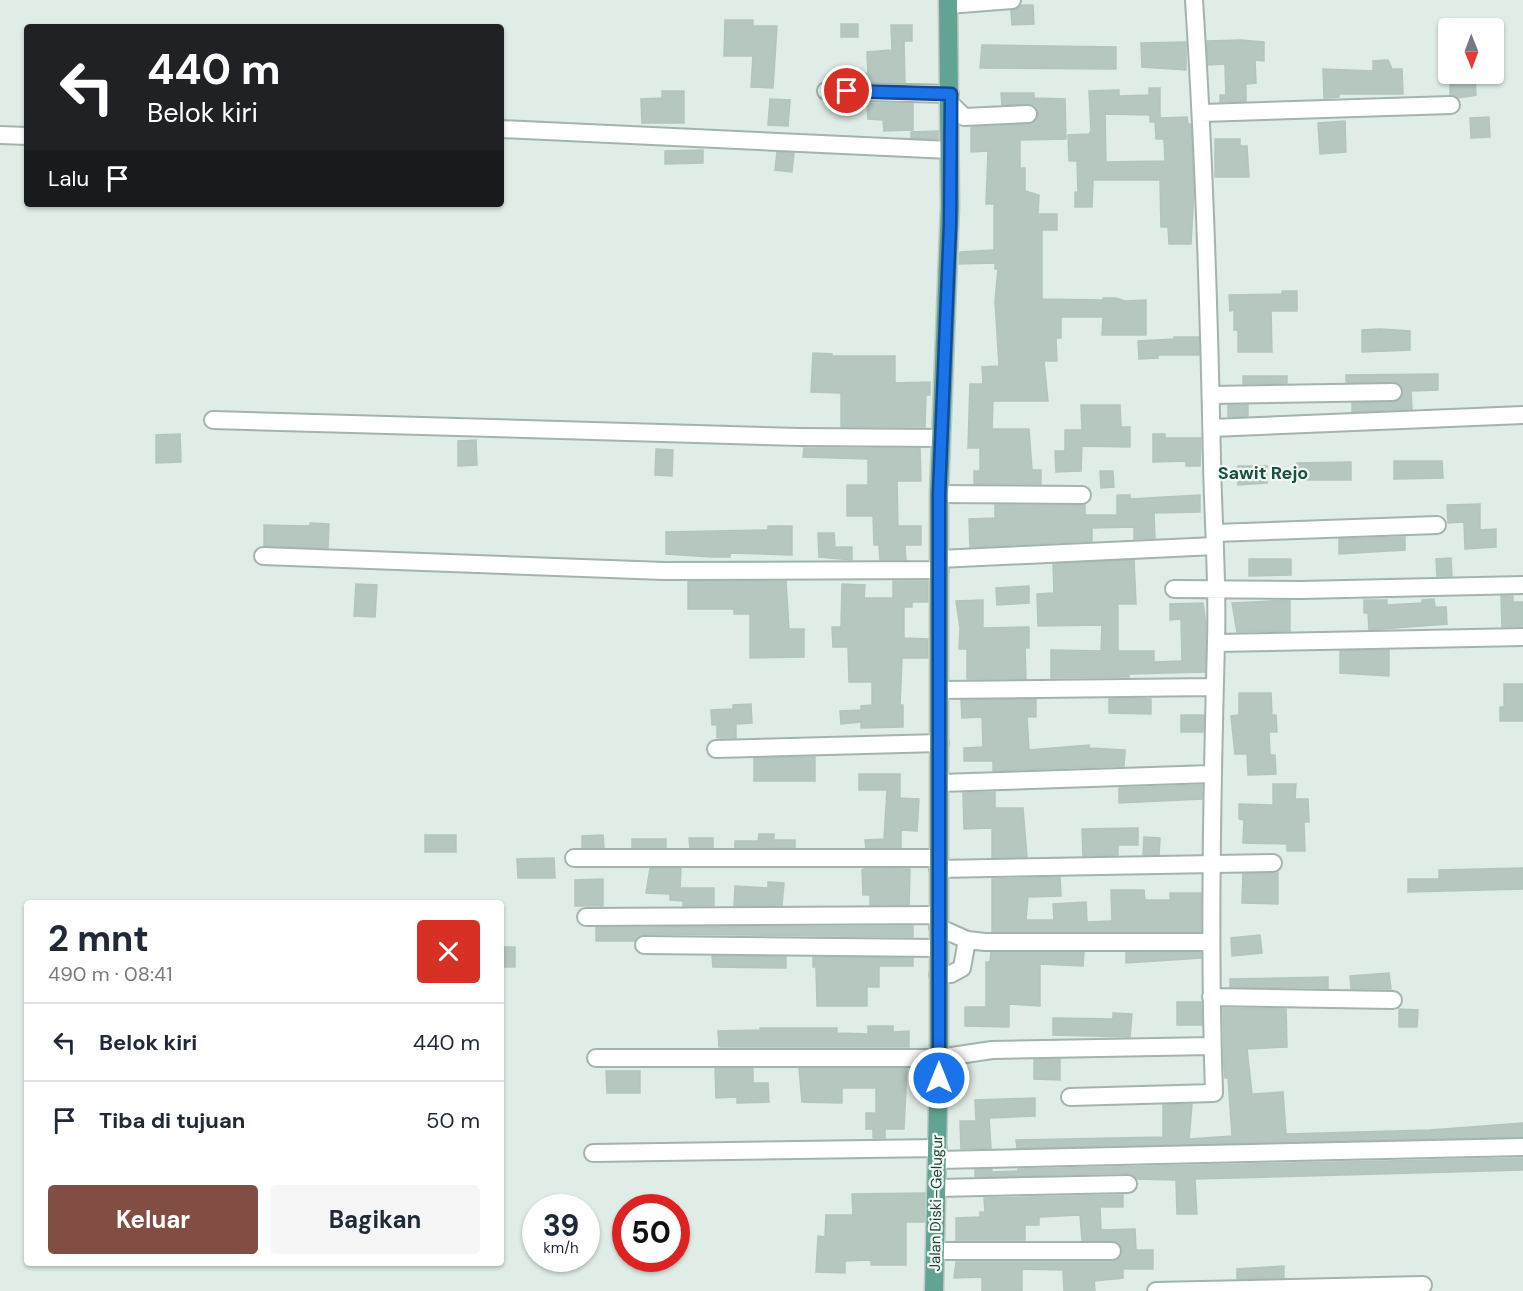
<!DOCTYPE html>
<html lang="id">
<meta charset="utf-8">
<style>
body{margin:0;font-family:"DM Sans",sans-serif;background:#f6f6f7;color:#1f2937;height:100vh;display:flex;flex-direction:column;font-size:22px;white-space:nowrap}
*{box-sizing:border-box;margin:0}
p{font-size:20px;color:#747a83}
.icon{flex:none;width:33px;height:33px;fill:none;stroke:currentColor;stroke-width:2;stroke-linecap:round;stroke-linejoin:round}
.map{position:relative;flex:1;overflow:hidden}
.panel{position:absolute;left:24px;top:900px;width:480px;height:366px;display:flex;flex-direction:column;background:#fff;border-radius:6px;box-shadow:0 2px 4px #0004}
.panel>*{flex:none}
.hud{position:absolute;left:24px;top:24px;width:480px;height:183px;border-radius:6px;box-shadow:0 2px 4px #0004;background:#202124;color:#fff;overflow:hidden}
.needle{width:39px;rotate:179deg}
.fabs{position:absolute;left:1438px;top:18px;display:grid;gap:12px}
.fabs a{display:grid;place-items:center;width:66px;height:66px;border-radius:6px;background:#fff;box-shadow:0 2px 4px #0004;font-size:30px}
.speed{position:absolute;left:522px;top:1194px;display:flex;gap:12px;font-size:30px;font-weight:700;text-align:center}
.speed>*{display:grid;place-content:center;width:78px;height:78px;border-radius:50%;background:#fff;box-shadow:0 2px 4px #0004;line-height:1}
.speed small{font-size:15px;font-weight:400}
.speed .limit{border:9px solid #d22;background:#fff;color:#111}
.pin{position:absolute;display:grid;place-items:center;width:51px;height:51px;color:#fff;margin:-26px;border:3px solid #fff;border-radius:50%;box-shadow:0 2px 6px #0007}
.me{position:absolute;width:66px;margin:-33px;rotate:0deg;stroke-linejoin:round;filter:drop-shadow(0 0 4px #0008)}
.turn{display:flex;align-items:center;gap:21px;height:126px;padding:0 24px;font-size:27px}
.turn .icon{width:78px;height:78px;stroke-width:2.5}
.turn b{display:block;font-size:42px;line-height:51px}
.then{display:flex;align-items:center;height:57px;padding:0 24px;background:#0003;gap:12px;font-size:22px}
.round{display:grid;place-items:center;flex:none;width:63px;height:63px;border-radius:6px;background:#f6f6f7}
.overview{display:flex;align-items:center;justify-content:space-between;height:102px;padding:0 24px}
h1{font-size:36px;font-weight:700;line-height:45px}
.primary-button{display:flex;gap:12px;margin-top:auto;padding:12px 24px}
.primary-button a{flex:1;height:69px;border-radius:6px;background:#824d42;color:#fff;font-size:24px;font-weight:700;line-height:69px;text-align:center}
.primary-button a+a{background:#f6f6f7;color:#1f2937}
ul{padding:0;list-style:none}
li{display:flex;align-items:center;gap:18px;height:78px;padding:0 24px;border-top:2px solid #e0e1e3}
li div{flex:1}
li b{display:block;font-size:22px}
li em{font-style:normal}
.map>svg:first-child{display:block}
.building{fill:#b5c7bf;stroke:#b2c6bd;stroke-width:1.5;fill-rule:evenodd}
.lines{fill:none;stroke-linecap:round;stroke-linejoin:round}
.minor-casing{stroke:#a2b4ad;stroke-width:20}
.major-casing{stroke:#c0c9c6;stroke-width:21}
.minor{stroke:#fff;stroke-width:16}
.major{stroke:#61a493;stroke-width:18}
.route-casing{stroke:#114b97;stroke-width:15}
.route{stroke:#1a73e8;stroke-width:10}
.labels{text-anchor:middle;dominant-baseline:central;stroke-width:4.5;stroke-linejoin:round;paint-order:stroke}
.street-label{font-size:15px;fill:#1f3d35;stroke:#f0f8f4}
.quarter-label{font-size:18px;font-weight:bold;fill:#1a5043;stroke:#f0f8f4}
</style>
<div class="map">
<svg width="1523" height="1291" viewBox="0 0 1523 1291">
<rect width="100%" height="100%" fill="#e0ece6"/>
<path class="building" d="M1021 5H1033L1034 24 1012 25 1011 11Z
M725 20H753V26H777L773 88 751 87 753 56H724Z
M841 24H858V37H841Z
M891 25H912V41H904L905 82 835 81V74L868 73 867 52 892 50Z
M1241 40 1264 42V61L1255 60 1256 83 1246 84V101L1220 102V95H1226L1225 64 1208 65 1207 41Z
M1186 42V70L1142 67 1141 43Z
M982 45 1116 47V69L980 68Z
M1388 60 1392 69H1402L1403 94H1339V97L1324 98 1323 69 1373 71V61Z
M1475 75 1476 95 1458 98 1450 95V76Z
M1149 88H1160V118L1187 117 1188 124H1191L1194 191 1191 244H1169L1168 227H1161L1160 180H1093L1092 207H1075V192H1078L1077 161H1069L1068 135 1089 134 1091 131 1089 91 1119 90V96L1149 95ZM1105 114 1150 115V122H1155L1156 139H1164L1165 161 1106 162Z
M662 91H684V123H642L641 99 662 98Z
M1001 93H1034V98L1065 99 1066 139 1020 140V168H1025V191L1039 195 1038 214H1057V230H1042V299L1103 300V298H1116L1125 301 1146 300V335H1102L1103 317H1061V338H1056L1057 361H1044L1048 401H993L992 429H1029L1032 470H1041V484H974V471H980V448H968L970 384H983L982 367 999 366 995 301 998 269H995V263L959 264 960 252 994 250V204H986L988 151 971 152V127L1029 124 1037 119 1038 114 1032 104 1002 105Z
M770 99 790 100 788 126 768 125Z
M867 103 913 104V130L884 131 883 120 868 119Z
M1489 117 1490 137 1471 138 1470 118Z
M1345 121 1346 152 1320 154 1318 123Z
M938 131V139L911 138V132Z
M1215 139H1240V146H1247L1249 177H1215Z
M703 150V163L665 164V151Z
M777 152 794 153 792 172 775 170Z
M1282 291H1297V311H1271L1272 352H1238V330H1234V310L1230 311 1229 295 1282 294Z
M1380 329 1410 331V350L1362 352V330Z
M1174 337H1199V355H1158V358L1139 359 1138 341 1174 339Z
M813 353 832 354V356H895V383L930 382V395H926L925 427H841V393L811 392Z
M1438 374V390L1411 391 1412 409 1352 412V403L1394 402 1402 398 1403 391 1398 383 1346 382V375Z
M1243 376H1287V383L1243 384Z
M1081 405H1120L1121 427H1130V447L1082 446 1081 471 1056 472 1055 451H1065V430H1082Z
M1228 405H1248V416L1228 417Z
M180 434 181 462 156 463V435Z
M1153 434H1165V438H1201L1200 466H1186V461L1153 462Z
M476 440 477 465 458 466V441Z
M804 448H920L921 481H897L898 526H921V545H905L906 560H880L879 545H874L873 516H847V485H868V459L803 457Z
M656 449 673 450 672 476 655 475Z
M1394 461H1442L1443 478 1394 479Z
M1351 462V480H1297V463Z
M1238 466H1267V483L1238 485Z
M1100 471H1113L1114 487 1101 488Z
M1117 495H1130V499L1200 495V512L1154 513 1155 538 1134 539V527L1092 528V541L970 547 969 519 995 518V505H1085V515H1117Z
M1480 504V530L1496 529V547L1465 549 1464 522 1448 523 1447 505Z
M310 523 329 524 328 548 264 546V525L310 526Z
M768 526H792V555L730 553V557H712L666 554V532L768 530Z
M818 533H834L835 547H852V560L819 557Z
M1405 537V550L1339 554V539Z
M1451 558 1452 576H1437L1436 559Z
M1249 559H1291V575L1249 576Z
M1134 560 1136 604H1118V651H1154V662L1182 661 1181 619 1170 620V604L1203 603 1206 624 1205 672 1129 674V677L1051 678V650L1101 651 1102 625 1038 626 1037 594 1054 593 1053 564Z
M688 581H786L789 629H804V657L750 658V614H734V609H688Z
M893 581H928V602H912V607H904V638L928 639V658H902L900 705H903V727L861 728V722L841 724 840 711 861 710V706L872 705V682H849L848 647H833L832 627H841L842 584 865 585 864 598H893Z
M356 584 377 585 375 617 354 616Z
M1029 586V603L997 605 996 588Z
M1501 596H1513V602H1523V626L1502 627Z
M1434 599 1435 607H1446L1447 624 1369 630 1368 613H1364V600H1387V605L1422 603V600Z
M983 600V628L1029 627V648H1025L1026 679H967V649H959L960 628 956 601Z
M1290 600V631L1237 632 1232 603Z
M1389 650V676L1340 673V651Z
M1504 684H1523V721H1500V707H1504Z
M1239 693H1271L1272 715H1276L1277 732H1269L1270 755H1275L1276 774 1248 775 1247 754H1235L1231 716 1239 715Z
M1130 698 1151 699V714L1109 713V699Z
M1036 699V717H1027L1029 750 1089 745V748L1125 750 1124 766 993 771V761H964V748L983 747 982 717 962 718 961 700Z
M751 704 752 723 736 724V738H717V725H712L711 710 733 709V705Z
M1181 715H1204L1203 732H1181Z
M815 757V781H754V758Z
M859 774H900V798L919 799 917 831 901 830V848H866L865 840 884 839 887 790H859Z
M1273 784H1296L1295 799H1308L1309 822H1304L1305 851H1287V844L1243 843 1244 820 1239 819V804L1273 805Z
M1202 785V799L1119 803V788Z
M995 792V808H1023L1027 857 992 858V828L964 829 963 793Z
M1138 828V845H1118V855L1083 856 1082 829Z
M759 834H774V840H795V848H735V841H758Z
M425 835H456V852H425Z
M603 835 604 848H582V836Z
M1144 837 1160 838 1159 855H1143Z
M689 838H713V848H690Z
M632 839H666V848H632Z
M554 858 555 878H518L517 859Z
M650 868H681L680 888H714V906H683V901L670 900V894L646 893Z
M866 868 910 869 909 905H870V895H863L862 870Z
M1523 868V889L1408 892V879H1439V870Z
M1278 873V904L1242 903 1243 874Z
M1060 877 1061 896 1028 897 1026 920H1054L1053 904 1086 902 1087 922 1112 921 1111 890H1144L1145 900H1170V893H1201V932H992V879Z
M603 879V906H575V880Z
M768 882 784 883 782 905 734 906 735 886 768 888Z
M913 926V937L644 934 635 941H596V927Z
M1260 935 1262 953 1232 956 1231 938Z
M501 947H515V967H501Z
M991 952H1084L1083 966 1040 964V1006L1009 1004V1027L965 1026V1007H986V962H990Z
M1126 952H1201V958L1126 963Z
M712 956 786 957V968L713 967Z
M813 957 913 958V966H879V987H867V1006H817L816 967H813Z
M1389 973 1391 989H1351L1350 976Z
M1328 977V988L1230 987V979Z
M1177 1002H1201L1202 1025H1177Z
M1223 1008 1286 1009 1287 1047 1247 1049 1252 1094 1283 1092 1286 1134 1430 1130 1523 1123V1137L1017 1148 1016 1140 1163 1137V1105L1192 1104 1189 1139 1232 1136 1228 1078H1225L1224 1067Z
M1399 1009 1418 1010 1417 1027H1399Z
M1113 1013 1132 1014 1130 1037 1053 1035V1018L1113 1019Z
M868 1026H893V1032L909 1031V1047H719L718 1031 760 1030V1028H837V1033L868 1034Z
M1060 1059V1080L1034 1079V1060Z
M715 1068H753V1083H768L769 1102 737 1103V1097L716 1098Z
M799 1068H907L904 1129H885V1138H873V1129H866V1113H876V1088H842V1103L802 1102Z
M606 1071H640V1093H607Z
M1035 1098V1116L989 1118 991 1148 961 1149 960 1121H976L975 1100Z
M1523 1158V1170L1195 1179 1197 1214H1177L1176 1180 1137 1179 1128 1173 975 1177V1170L992 1169V1172L1018 1171V1169Z
M925 1193 924 1222H906V1265H871V1260L845 1261V1273L816 1272 818 1236 825 1237 826 1215H853L852 1194Z
M1123 1195V1207H1100L1101 1230 1135 1229 1136 1250H1153V1269H1123V1278L1094 1281 1095 1290 1064 1291 1063 1270 1022 1269V1291H982V1277L954 1278 956 1262H1112L1121 1256V1246L1117 1242 1082 1240 1080 1215 1039 1217V1225H1025V1240H956V1218L980 1217V1212H985L984 1198Z
M1284 1266V1278L1237 1279V1269Z"/>
<g class="lines">
<defs>
<path id="minor" d="M948 5 1012 0
M826 91 950 94
M951 104 964 117 1028 114
M1202 113 1451 105
M501 129 950 150
M0 135 27 136
M1211 395 1393 392
M213 420 799 437 941 438
M1212 428 1523 415
M939 494 1082 495
M1215 533 1437 525
M263 556 664 571 940 570
M939 559 1215 546
M1174 589 1301 590 1523 585
M1216 643 1523 637
M940 690 1213 687
M716 749 940 743
M940 783 1211 774
M574 858H938
M938 869 1273 863
M586 917 938 915
M938 927 967 940 985 942H1210
M644 945 938 948
M938 975 951 974 962 968 967 940
M1211 997 1393 1000
M596 1058H939L992 1050 1212 1046
M1070 1097 1214 1093C1209 942 1212 793 1216 642 1218 582 1213 521 1212 461 1209 307 1204 154 1194 0
M593 1153 938 1148
M938 1160 1523 1147
M937 1188 1128 1184
M935 1251H1112
M1156 1291 1423 1285"/>
<path id="major" d="M934 1291 939 1058V494L950 206 948 0"/>
</defs>
<use href="#minor" class="minor-casing"/>
<use href="#major" class="major-casing"/>
<use href="#minor" class="minor"/>
<use href="#major" class="major"/>
</g>
<g class="lines">
<defs>
<path id="route" d="M847 91 951 94 950 224 939 494V1078"/>
</defs>
<use href="#route" class="route-casing"/>
<use href="#route" class="route"/>
</g>
<g class="labels">
<g class="street-label">
<text transform="translate(936 1203) rotate(-89)">Jalan Diski–Gelugur</text>
</g>
<g class="quarter-label">
<text x="1263" y="473">Sawit Rejo</text>
</g>
</g>
</svg>
<div class="fabs">
<a><svg class="needle" viewBox="-14 -14 28 28"><path d="M0-13l5 13h-10z" fill="#e53935"/><path d="M0 13l5-13h-10z" fill="#747a83"/></svg></a>
</div>
<div class="speed"><div>39<small>km/h</small></div><div class="limit">50</div></div>
<div class="pin" style="left:847px;top:91px;background:#d93025"><svg class="icon" aria-label="arrive" viewBox="0 0 24 24"><path d="M6 21V4h12l-3 4 3 4H6"/></svg></div>
<svg class="me" style="left:939px;top:1078px" viewBox="-20 -20 40 40"><circle r="17" fill="#1a73e8" stroke="#fff" stroke-width="3"/><path d="M0-11L8 9 0 5-8 9z" fill="#fff"/></svg>
<div class="hud">
<div class="turn"><svg class="icon" aria-label="left" viewBox="0 0 24 24"><path d="M17 20v-9H6M10 6l-5 5 5 5"/></svg><div><b>440 m</b>Belok kiri</div></div>
<div class="then">Lalu<svg class="icon" aria-label="arrive" viewBox="0 0 24 24"><path d="M6 21V4h12l-3 4 3 4H6"/></svg></div>
</div>
<section class="panel">
<div class="overview"><div><h1>2 mnt</h1><p>490 m · 08:41</p></div><a class="round" style="background:#d93025;color:#fff"><svg class="icon" aria-label="close" viewBox="0 0 24 24"><path d="M6 6l12 12M18 6L6 18"/></svg></a></div>
<ul>
<li><svg class="icon" aria-label="left" viewBox="0 0 24 24"><path d="M17 20v-9H6M10 6l-5 5 5 5"/></svg><div><b>Belok kiri</b></div><em>440 m</em></li>
<li><svg class="icon" aria-label="arrive" viewBox="0 0 24 24"><path d="M6 21V4h12l-3 4 3 4H6"/></svg><div><b>Tiba di tujuan</b></div><em>50 m</em></li>
</ul>
<div class="primary-button"><a>Keluar</a><a>Bagikan</a></div>
</section>
</div>
